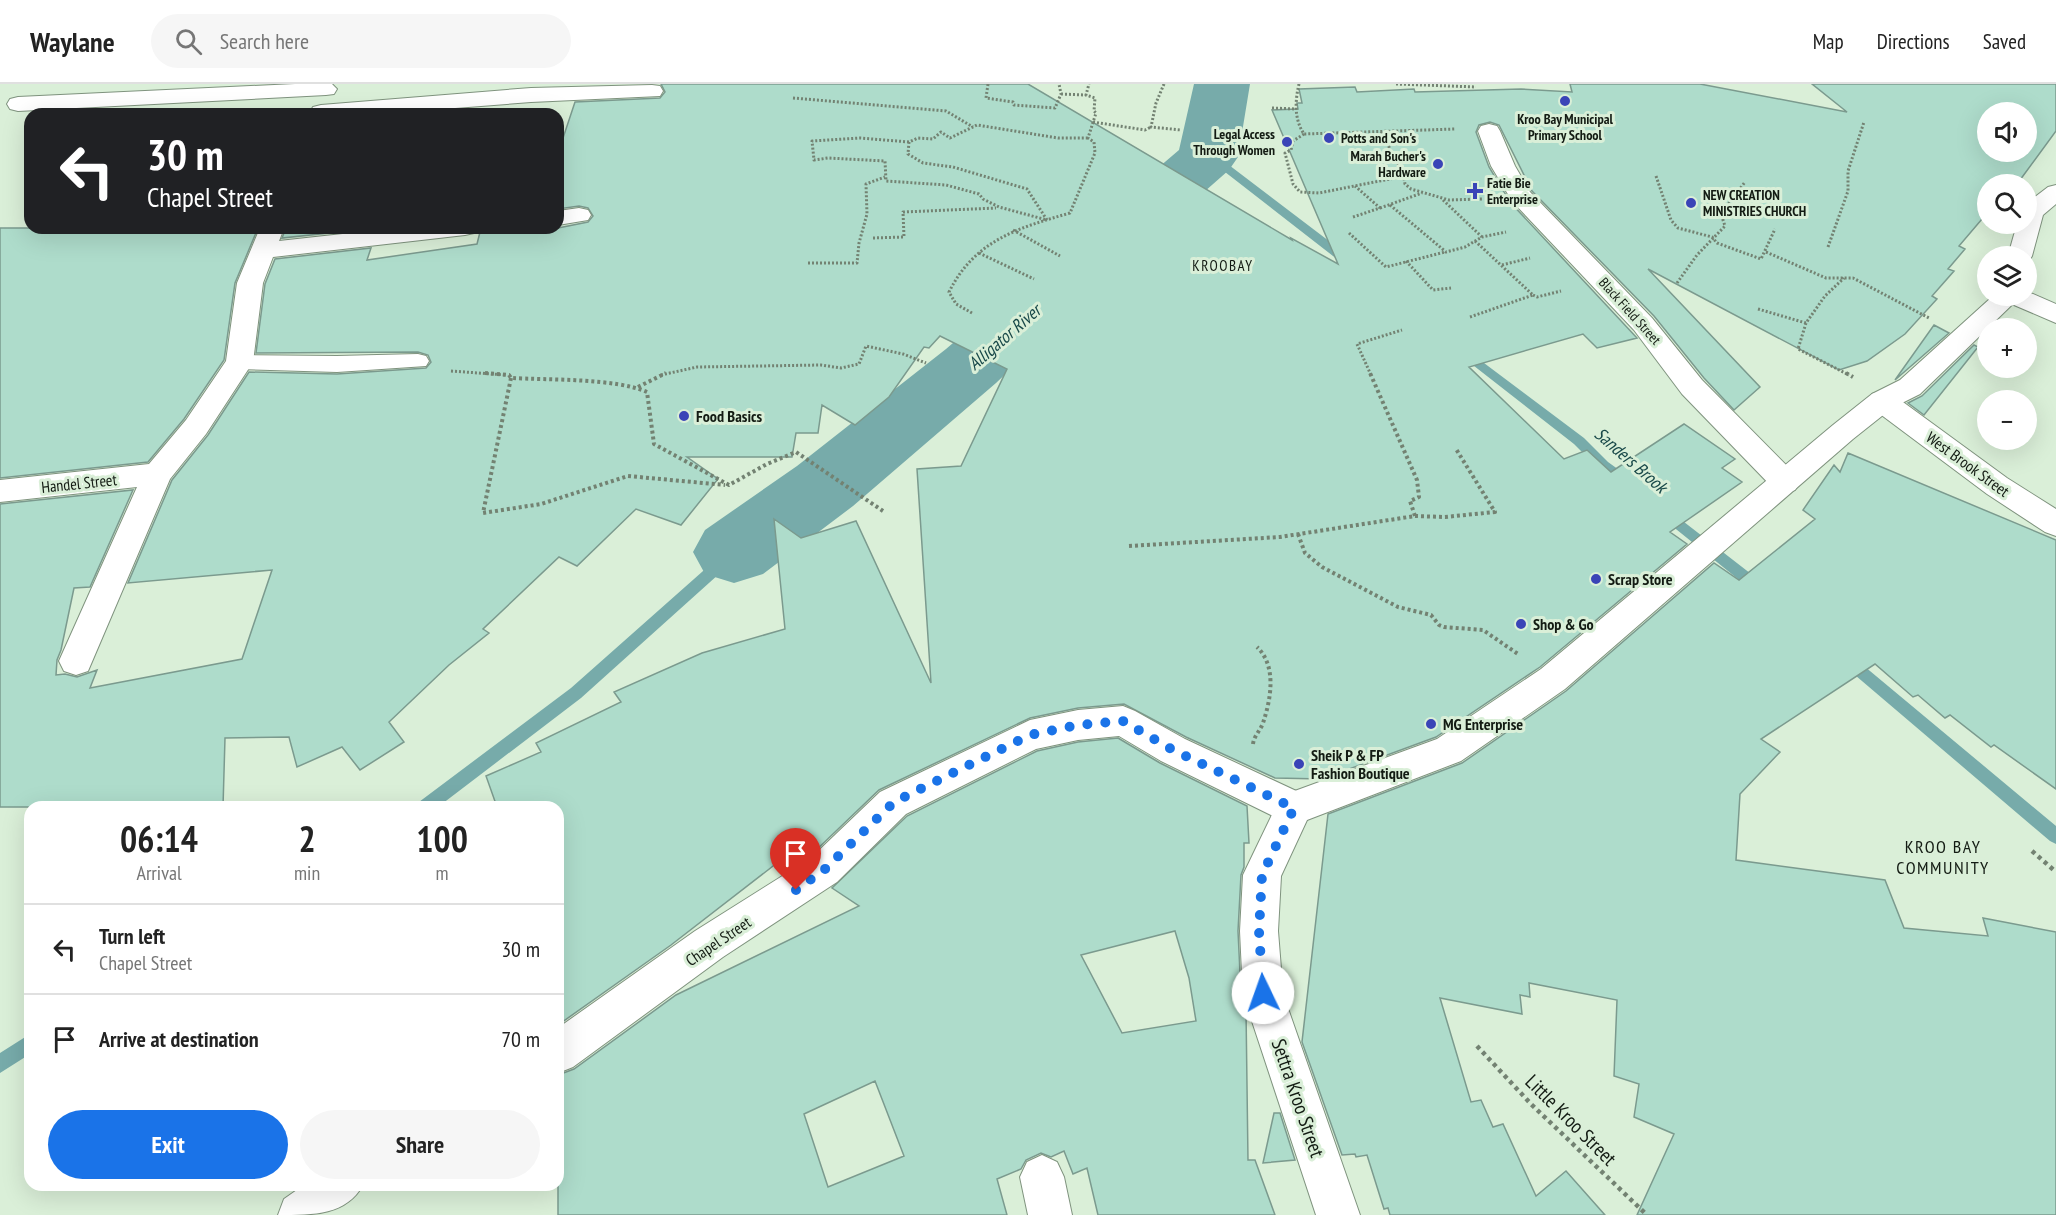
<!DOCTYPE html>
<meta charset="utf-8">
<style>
body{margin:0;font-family:"PT Sans Narrow",sans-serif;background:#f6f6f6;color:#222;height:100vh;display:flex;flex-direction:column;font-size:22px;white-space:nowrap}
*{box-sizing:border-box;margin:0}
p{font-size:20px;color:#767676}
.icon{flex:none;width:33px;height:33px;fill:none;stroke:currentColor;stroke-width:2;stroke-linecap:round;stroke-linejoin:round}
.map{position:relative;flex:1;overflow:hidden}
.details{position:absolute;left:24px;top:717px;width:540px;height:390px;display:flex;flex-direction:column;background:#fff;border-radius:18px;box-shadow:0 6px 24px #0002}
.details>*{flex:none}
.guide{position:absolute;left:24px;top:24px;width:540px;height:126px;border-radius:18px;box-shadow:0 6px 24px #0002;background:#202124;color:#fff;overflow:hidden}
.controls{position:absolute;left:1977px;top:18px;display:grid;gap:12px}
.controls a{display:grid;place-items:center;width:60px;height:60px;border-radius:50%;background:#fff;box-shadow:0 6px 24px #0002;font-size:30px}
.pin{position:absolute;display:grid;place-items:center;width:51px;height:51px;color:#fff;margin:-62px -26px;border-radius:50% 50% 50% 0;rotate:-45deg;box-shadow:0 0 6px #0007}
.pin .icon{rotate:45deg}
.me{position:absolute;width:66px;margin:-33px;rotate:357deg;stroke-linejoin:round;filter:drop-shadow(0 0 4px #0008)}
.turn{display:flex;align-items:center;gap:21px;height:126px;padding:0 24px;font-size:27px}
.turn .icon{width:78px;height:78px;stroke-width:2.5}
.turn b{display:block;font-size:42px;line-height:51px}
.eta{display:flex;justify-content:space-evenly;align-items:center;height:102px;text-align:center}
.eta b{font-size:36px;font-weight:600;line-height:42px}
.cta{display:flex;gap:12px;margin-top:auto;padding:12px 24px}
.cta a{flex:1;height:69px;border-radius:36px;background:#1a73e8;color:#fff;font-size:24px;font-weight:600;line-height:69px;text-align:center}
.cta a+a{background:#f6f6f6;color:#222}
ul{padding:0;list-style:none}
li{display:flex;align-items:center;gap:18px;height:90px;padding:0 24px;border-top:2px solid #e0e0e0}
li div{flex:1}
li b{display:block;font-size:22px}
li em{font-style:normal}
header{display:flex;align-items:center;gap:36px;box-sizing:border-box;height:84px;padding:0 30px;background:#fff;border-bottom:2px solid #e0e0e0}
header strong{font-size:28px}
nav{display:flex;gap:33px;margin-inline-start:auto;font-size:21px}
.search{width:420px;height:54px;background:#f6f6f6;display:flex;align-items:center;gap:15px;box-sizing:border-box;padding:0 21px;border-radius:33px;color:#767676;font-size:22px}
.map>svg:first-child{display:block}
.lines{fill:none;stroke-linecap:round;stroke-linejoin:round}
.stream{fill:#77abaa;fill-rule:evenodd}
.river{fill:#77abaa;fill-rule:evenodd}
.building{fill:#aedccb;stroke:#7b9a8e;stroke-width:1.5;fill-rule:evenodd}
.service-casing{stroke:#7f937e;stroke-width:2}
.minor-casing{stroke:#7f937e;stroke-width:2}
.secondary-casing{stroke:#7f937e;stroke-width:2}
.path-far2{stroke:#738272;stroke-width:3;stroke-dasharray:2 2;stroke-linecap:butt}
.path-far1{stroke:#738272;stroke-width:4;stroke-dasharray:3 3;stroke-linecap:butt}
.path{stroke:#738272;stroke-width:4.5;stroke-dasharray:4 4;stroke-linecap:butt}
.service{fill:#fff;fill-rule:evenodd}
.minor{fill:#fff;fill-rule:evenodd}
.secondary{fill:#fff;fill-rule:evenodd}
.route{stroke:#1a73e8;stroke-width:10;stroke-dasharray:0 18}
.poi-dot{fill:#3a44b7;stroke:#daefd8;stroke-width:2}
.labels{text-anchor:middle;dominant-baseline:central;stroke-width:6;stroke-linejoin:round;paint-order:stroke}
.far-poi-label{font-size:14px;font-weight:bold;fill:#131b13;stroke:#daefd8;text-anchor:start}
.far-street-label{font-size:14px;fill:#131b13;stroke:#daefd8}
.far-neighbourhood-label{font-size:15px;letter-spacing:1.5px;fill:#131b13;stroke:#daefd8}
.poi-label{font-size:16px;font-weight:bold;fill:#131b13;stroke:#daefd8;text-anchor:start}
.street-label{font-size:16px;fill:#131b13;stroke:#daefd8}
.water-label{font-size:18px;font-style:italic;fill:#194949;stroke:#daefd8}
.neighbourhood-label{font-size:18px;letter-spacing:1.5px;fill:#131b13;stroke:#daefd8}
.near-street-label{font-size:20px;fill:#131b13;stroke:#daefd8}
</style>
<header>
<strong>Waylane</strong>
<div class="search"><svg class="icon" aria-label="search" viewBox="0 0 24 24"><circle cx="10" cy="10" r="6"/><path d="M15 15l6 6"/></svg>Search here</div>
<nav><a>Map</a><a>Directions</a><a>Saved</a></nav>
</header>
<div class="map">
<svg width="2056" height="1131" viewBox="0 0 2056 1131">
<rect width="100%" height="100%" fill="#daefd8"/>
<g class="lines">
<path class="stream" d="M1219 13 1224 16 1225 78 1350 173V179H1342L1216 81 1214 16Z
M1464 264 1584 354 1608 378 1633 396 1635 399 1633 402H1623L1598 384 1574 360 1460 271V265Z
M1666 424 1764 500 1766 504 1764 508H1754L1661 433 1659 429 1661 425Z
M734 463 739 464 741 468 739 472 581 614 438 723H417L419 718 571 604 729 464Z
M1847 570 1852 572 2056 742V760L2050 757 1842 580 1839 576 1842 572Z
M30 950V970L0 989V969Z"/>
<path class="river" d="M1194 0H1250L1238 73 1229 86 1121 181 996 299 853 422 763 490 734 499 705 490 693 468 705 446 797 382 946 265 1179 66Z"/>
</g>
<path class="building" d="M661 0H1028L1292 156 1291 154 1338 180 1272 26 1298 25 1297 19H1302L1299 5 1355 3 1357 8 1414 5 1415 8 1521 5 1572 8 1570 0H1700L1847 28 1812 0H2056V47L2020 96 2016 94 2010 100H1988V128L1959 162 1965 165 1948 185 1954 187 1932 212 1937 215 1905 250 1867 277 1839 286 1648 185 1760 303 1734 326 1704 294 1654 232 1532 107 1499 41 1490 38 1479 41 1476 48 1489 83 1510 118 1637 254 1597 264 1583 250 1469 283 1564 375 1587 366 1611 388 1684 340 1735 375 1722 384 1742 398 1670 448 1687 460 1540 583 1436 653 1322 695 1275 694 1186 653 1124 620 1078 624 1030 634 879 706 810 772 797 780 786 772 671 861 558 941V723H497L486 692 541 668 536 659 621 618 614 608 702 569 785 545 774 435 801 454 856 437 931 599 917 385 961 382 1007 285 940 252 929 264 924 263 889 313 855 341 822 321 818 349H796L792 373H687L718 395 681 441 636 425 577 482 559 473 483 545 489 549 449 581 389 638 404 658 360 686 342 663 297 683 289 653 225 654 223 723H0V420L133 406 90 503 74 504 61 566 57 576 56 591 65 590 77 593 97 586 90 604 242 575 272 486 128 499 172 396 208 351 249 288 337 290 426 284 431 278 428 271 418 268 256 269 265 200 275 175 371 164 367 176 477 160 481 144H558L588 138 593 132 588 124 579 122 558 125V69L575 18 660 14 665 8ZM1988 28H2026V68H1988Z
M0 144H258L235 199 224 276 184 335 148 378 0 394Z
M286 144H376L282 154Z
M1934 241 1949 249 1895 296Z
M1974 261 1978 263 1924 331 1908 319 1922 312Z
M1848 369 2056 456V705L1994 661 1991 663 1950 631 1945 634 1918 611 1913 613 1875 580 1761 655 1780 668 1740 710 1736 776 1885 796 1904 844 1988 852 1983 834 2056 848V1131H1637L1674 1050 1634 1033 1639 1000 1614 992 1617 916 1529 899 1530 913 1520 911 1522 930 1440 914 1471 1018 1481 1016 1493 1043 1503 1040 1536 1112 1566 1087 1605 1131H1390L1388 1124 1384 1125 1367 1071 1356 1073 1355 1070 1342 1071 1302 958 1328 730 1462 679 1566 607 1714 479 1739 496 1815 435 1803 426 1834 381 1840 388Z
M1118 654 1160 679 1247 722 1249 759H1244V783L1241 791 1238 847 1241 910 1246 926 1248 1076H1255L1275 1131H1098L1087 1084 1073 1090 1064 1067 1051 1073 1041 1069 1026 1076 1021 1085 997 1095 1007 1131H558V991L574 985 676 911 859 822 832 804 907 732 1037 667 1078 658ZM1175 847 1189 894 1196 937 1122 949 1081 871ZM875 997 904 1072 828 1103 804 1030Z
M1274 1029H1280L1295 1076 1263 1079Z"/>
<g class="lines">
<defs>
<path id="service" d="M418 270 426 272 429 277 426 282 337 288 239 285 231 283 228 278 231 273 239 271 337 272Z"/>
<path id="minor" d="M295 0H332L337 5 334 10 326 11 18 27 10 25 7 20 10 15 18 13Z
M652 1 660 2 663 7 660 12 531 18 378 30H311L310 28 313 23 321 21 531 4Z
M1489 40 1497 42 1500 47 1515 82 1530 108 1652 234 1702 296 1795 390 1800 398 1795 406 1785 409 1775 406 1682 310 1634 246 1512 117 1491 82 1478 47 1481 42Z
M579 124 588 126 591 131 588 136 558 141V127Z
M260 144H284L279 157 397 144H477L474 149 465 151 273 173 263 199 253 278 206 350 170 395 88 587 76 591 64 587 59 577 137 403 0 418V396L149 380 186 336 226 277 237 199Z
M2026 207 2056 220V239L2007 218 2003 212H2026Z
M1882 307 1892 310 2007 394 2056 425V452L2045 448 1987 410 1872 324 1868 317 1872 310Z
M1123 622 1135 627 1185 655 1307 712 1312 724 1307 736 1294 740 1281 736 1161 677 1119 652 1078 656 1036 665 906 730 837 798 723 873 573 983 558 989V944L695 847 811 774 880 708 1030 636 1078 626Z
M1042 1071 1057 1078 1064 1093 1072 1131H1028L1020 1093 1027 1078Z
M304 1101H363C346 1131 315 1131 278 1131L284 1115Z"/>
<path id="secondary" d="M2056 101V120L2043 131 2032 172 2029 177 2026 178V172H2008L2017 140H2026V120L2048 103Z
M1993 212H2021L1920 310 1892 324 1853 355 1565 605 1461 677 1307 736 1281 792 1278 847 1283 910 1360 1131H1316L1243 910 1240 847 1243 791 1281 712 1437 655 1541 585 1833 341 1872 310 1900 296Z"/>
</defs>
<use href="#service" class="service-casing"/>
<use href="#minor" class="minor-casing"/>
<use href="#secondary" class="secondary-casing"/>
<path class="path-far2" d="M988 0 986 14 1013 18 1014 21 1055 24 1061 10 1059 0
M1164 0 1156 19 1151 43 1181 46
M1299 0C1295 17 1294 35 1304 50L1455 45
M1396 0 1476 3
M1061 10 1086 11
M793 14 946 27 973 43
M1272 24 1296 25
M1093 38 1145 46 1151 43
M1381 48 1403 89 1405 100 1411 105 1449 116 1482 115
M1304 50 1293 57 1291 66 1285 69 1293 100 1300 108 1319 109 1405 92
M909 58 860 54 812 57 814 76 828 74 885 77 886 97 946 101 979 110 983 115 999 123 1047 136
M1656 92 1671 136 1678 144 1712 153 1717 159 1761 175 1775 145
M1443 116 1482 153
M1390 121 1446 168 1465 163 1482 153 1506 148
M1380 124 1422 109
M1353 133 1380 124 1355 102
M1047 136 1027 105 953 83 923 79 908 70 909 58 918 54 933 55 941 48 950 54 977 41 1058 54H1088
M1013 146 1060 172
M1349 149 1386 183 1445 168
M873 154 904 153 903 128 996 124
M1828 163 1848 107V87L1864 38
M1766 168 1826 194H1853L1929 234
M979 169 1034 195
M1406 177 1433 206 1451 204
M808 179H857L859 159 867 130 866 100 885 93
M1502 181 1530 174
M1677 199 1697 171 1725 142 1721 130 1745 98
M1533 211 1537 213 1561 207
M1758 225 1806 239 1825 212 1844 194
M972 229 956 220 949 208C975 156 1018 144 1070 129L1095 69 1094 58 1088 54 1096 29 1094 27 1095 14 1086 11 1089 0
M1470 233 1533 211 1474 156
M1806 239 1798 265 1849 291
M451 287 506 291
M661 291 697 283 821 281 841 284 859 280 866 262 903 270 926 279
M1371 291 1357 260 1402 246"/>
<path class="path-far1" d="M485 289 509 291 511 294C548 296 615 294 647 308L654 360 729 401 767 380 796 368 883 427
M1846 289 1853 293
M511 294 483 429 541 420 628 392 725 401
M638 303 666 289
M1415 432 1445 433 1495 428 1456 365
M1298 450 1305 469 1322 483 1398 523 1431 531 1439 541 1444 543 1483 546 1518 570
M1129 462 1280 453 1415 432 1410 417 1419 413 1417 396 1370 289
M1253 660C1254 652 1260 647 1263 639 1271 615 1277 582 1257 563"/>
<path class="path" d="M2032 767 2056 788
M1477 962 1531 1020 1647 1131"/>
<use href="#service" class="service"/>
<use href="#minor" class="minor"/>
<use href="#secondary" class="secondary"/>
</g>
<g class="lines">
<path class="route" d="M796 806 824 786 893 719 910 710 1030 651 1078 641 1123 637 1173 666 1294 724 1262 791 1259 847 1263 909"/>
</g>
<g class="poi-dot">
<circle cx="1565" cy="17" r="6"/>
<circle cx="1329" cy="54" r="6"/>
<circle cx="1287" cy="58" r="6"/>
<circle cx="1438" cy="80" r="6"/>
<path d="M1472 98h6v6h6v6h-6v6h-6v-6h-6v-6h6z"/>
<circle cx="1691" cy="119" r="6"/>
<circle cx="684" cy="332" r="6"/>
<circle cx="1596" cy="495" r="6"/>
<circle cx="1521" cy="540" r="6"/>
<circle cx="1431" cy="640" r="6"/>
<circle cx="1299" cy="680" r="6"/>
</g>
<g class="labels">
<g class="far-poi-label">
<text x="1565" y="35" text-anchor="middle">Kroo Bay Municipal<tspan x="1565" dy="16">Primary School</tspan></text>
<text x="1275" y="50" text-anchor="end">Legal Access<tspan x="1275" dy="16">Through Women</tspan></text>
<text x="1341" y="54">Potts and Son's</text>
<text x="1426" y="72" text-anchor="end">Marah Bucher's<tspan x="1426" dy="16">Hardware</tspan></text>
<text x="1487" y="99">Fatie Bie<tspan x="1487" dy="16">Enterprise</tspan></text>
<text x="1703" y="111">NEW CREATION<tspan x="1703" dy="16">MINISTRIES CHURCH</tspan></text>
</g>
<g class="far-street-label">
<text transform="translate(1630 227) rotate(48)">Black Field Street</text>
</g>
<g class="far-neighbourhood-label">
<text x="1223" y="181">KROOBAY</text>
</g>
<g class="poi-label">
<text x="696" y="332">Food Basics</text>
<text x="1608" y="495">Scrap Store</text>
<text x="1533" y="540">Shop &amp; Go</text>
<text x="1443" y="640">MG Enterprise</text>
<text x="1311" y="671">Sheik P &amp; FP<tspan x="1311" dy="18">Fashion Boutique</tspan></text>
</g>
<g class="street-label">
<text transform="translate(1968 380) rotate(36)">West Brook Street</text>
<text transform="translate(79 399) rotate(-6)">Handel Street</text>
<text transform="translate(718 857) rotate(-34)">Chapel Street</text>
</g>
<g class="water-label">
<text transform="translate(1004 253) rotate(-41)">Alligator River</text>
<text transform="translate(1631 376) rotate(41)">Sanders Brook</text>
</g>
<g class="neighbourhood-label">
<text x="1943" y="762">KROO BAY<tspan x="1943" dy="21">COMMUNITY</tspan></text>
</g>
<g class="near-street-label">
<text transform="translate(1298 1014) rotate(71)">Settra Kroo Street</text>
<text transform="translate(1571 1036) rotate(45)">Little Kroo Street</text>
</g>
</g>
</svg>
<div class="controls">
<a><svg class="icon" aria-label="sound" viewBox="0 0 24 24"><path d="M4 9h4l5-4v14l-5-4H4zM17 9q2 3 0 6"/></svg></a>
<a><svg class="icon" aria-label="search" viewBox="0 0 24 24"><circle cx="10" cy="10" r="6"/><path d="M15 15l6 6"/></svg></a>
<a><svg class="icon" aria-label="layers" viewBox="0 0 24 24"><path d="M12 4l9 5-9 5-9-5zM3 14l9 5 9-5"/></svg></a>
<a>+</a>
<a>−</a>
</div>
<div class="pin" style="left:796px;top:806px;background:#d93025"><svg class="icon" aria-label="arrive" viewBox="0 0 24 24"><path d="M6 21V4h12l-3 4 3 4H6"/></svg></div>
<svg class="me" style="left:1263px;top:909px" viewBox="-20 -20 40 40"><circle r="19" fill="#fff"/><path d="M0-13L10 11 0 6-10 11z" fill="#1a73e8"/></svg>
<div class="guide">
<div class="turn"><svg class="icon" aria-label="left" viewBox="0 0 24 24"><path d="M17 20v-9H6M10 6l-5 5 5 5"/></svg><div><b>30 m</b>Chapel Street</div></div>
</div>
<section class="details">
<div class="eta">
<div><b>06:14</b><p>Arrival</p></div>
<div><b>2</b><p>min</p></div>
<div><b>100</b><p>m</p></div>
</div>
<ul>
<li><svg class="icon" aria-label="left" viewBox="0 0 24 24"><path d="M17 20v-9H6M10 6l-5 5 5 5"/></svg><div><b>Turn left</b><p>Chapel Street</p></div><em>30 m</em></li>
<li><svg class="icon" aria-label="arrive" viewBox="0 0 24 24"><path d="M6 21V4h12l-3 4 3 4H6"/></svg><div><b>Arrive at destination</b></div><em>70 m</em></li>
</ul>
<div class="cta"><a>Exit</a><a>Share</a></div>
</section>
</div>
